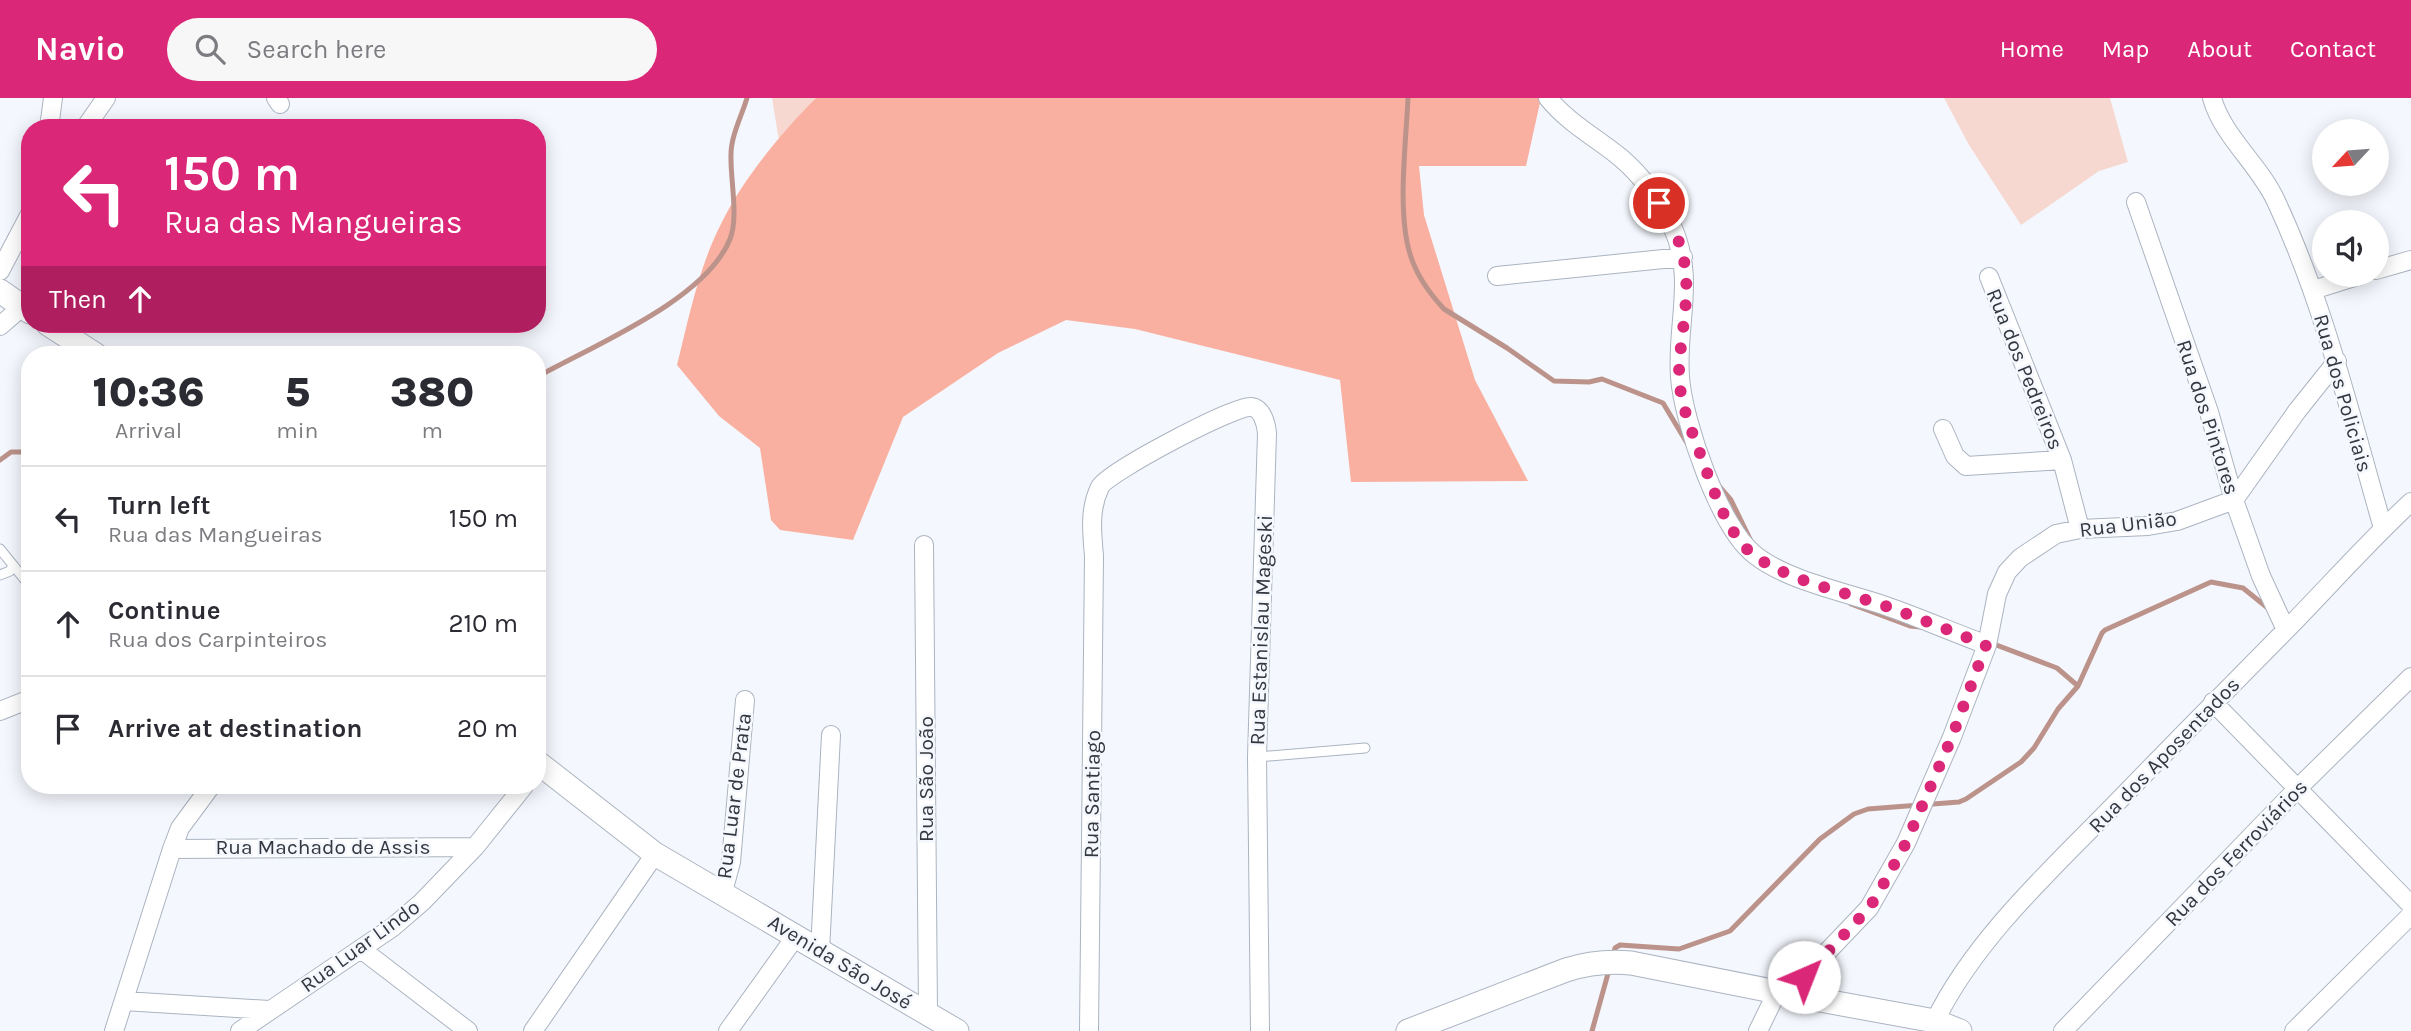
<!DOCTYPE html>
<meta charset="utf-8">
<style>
body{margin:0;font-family:Karla,sans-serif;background:#f7f7f7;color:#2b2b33;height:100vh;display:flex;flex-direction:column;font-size:26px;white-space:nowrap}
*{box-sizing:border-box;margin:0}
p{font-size:23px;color:#7c7c81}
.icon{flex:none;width:38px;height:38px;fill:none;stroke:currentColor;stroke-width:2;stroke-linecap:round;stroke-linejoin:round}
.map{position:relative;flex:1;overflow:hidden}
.side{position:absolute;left:21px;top:248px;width:525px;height:448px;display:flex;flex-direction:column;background:#fff;border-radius:28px;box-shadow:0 4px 18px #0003}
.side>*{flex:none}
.guide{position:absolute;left:21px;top:21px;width:525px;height:214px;border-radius:28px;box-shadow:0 4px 18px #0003;background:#db2777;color:#fff;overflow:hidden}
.needle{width:46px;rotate:244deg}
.fabs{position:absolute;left:2312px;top:21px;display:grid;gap:14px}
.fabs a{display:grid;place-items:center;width:77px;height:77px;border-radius:50%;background:#fff;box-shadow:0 4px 18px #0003;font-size:35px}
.pin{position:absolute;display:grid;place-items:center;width:60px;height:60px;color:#fff;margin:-30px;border:4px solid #fff;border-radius:50%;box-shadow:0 2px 7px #0007}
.me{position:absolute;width:77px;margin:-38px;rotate:44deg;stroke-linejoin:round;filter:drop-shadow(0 0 5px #0008)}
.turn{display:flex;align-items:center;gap:24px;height:147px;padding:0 28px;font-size:32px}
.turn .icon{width:91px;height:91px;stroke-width:2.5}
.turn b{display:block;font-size:49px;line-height:60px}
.then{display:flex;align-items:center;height:66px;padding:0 28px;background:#0003;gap:14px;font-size:26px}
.eta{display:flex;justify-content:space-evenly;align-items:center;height:119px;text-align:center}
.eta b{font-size:42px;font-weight:800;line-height:49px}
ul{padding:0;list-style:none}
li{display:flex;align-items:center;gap:21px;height:105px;padding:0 28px;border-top:2px solid #e1e1e2}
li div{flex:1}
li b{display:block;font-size:26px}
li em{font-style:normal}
header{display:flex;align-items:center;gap:42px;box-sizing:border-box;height:98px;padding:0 35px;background:#db2777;color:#fff}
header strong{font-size:33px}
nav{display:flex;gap:38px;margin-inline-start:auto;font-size:24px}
.search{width:490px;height:63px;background:#f7f7f7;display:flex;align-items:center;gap:18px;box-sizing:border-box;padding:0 24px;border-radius:38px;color:#7c7c81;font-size:26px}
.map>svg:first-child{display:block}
.green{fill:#f7d8d1}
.forest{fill:#f9b0a0}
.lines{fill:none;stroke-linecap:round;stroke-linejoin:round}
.stream{stroke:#bc938b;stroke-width:5}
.service-casing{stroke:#abb4c1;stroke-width:11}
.minor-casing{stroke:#abb4c1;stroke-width:20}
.tertiary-casing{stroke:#abb4c1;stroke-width:25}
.service{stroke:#fff;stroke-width:9}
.minor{stroke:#fff;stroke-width:18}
.tertiary{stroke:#fff;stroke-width:23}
.route{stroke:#db2777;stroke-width:12;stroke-dasharray:0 21.6}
.labels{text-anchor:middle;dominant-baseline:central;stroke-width:5;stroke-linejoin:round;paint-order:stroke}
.street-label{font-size:21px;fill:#34373d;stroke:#f4f7fd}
</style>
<header>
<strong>Navio</strong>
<div class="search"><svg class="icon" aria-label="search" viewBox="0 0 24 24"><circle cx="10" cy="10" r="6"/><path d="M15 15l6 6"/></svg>Search here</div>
<nav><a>Home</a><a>Map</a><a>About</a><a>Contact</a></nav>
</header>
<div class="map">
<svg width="2411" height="933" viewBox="0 0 2411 933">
<rect width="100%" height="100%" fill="#f4f7fd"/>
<path class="green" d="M772 0H816L779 43Z
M1944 0H2110L2128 64 2099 73 2021 127 1969 47Z"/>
<path class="forest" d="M816 0H1541L1526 68H1419L1424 117 1475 282 1528 383 1351 384 1340 282 1135 231 1066 222 998 255 903 319 853 442 780 432 771 422 760 350 719 318 677 267C689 219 699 168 722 124 743 81 782 34 816 0Z"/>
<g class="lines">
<path class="stream" d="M1408 0C1406 46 1397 113 1410 156 1416 176 1430 196 1444 211L1507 250 1554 283 1589 284 1602 281 1663 305 1687 345
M537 279C592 248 706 202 730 141 739 119 730 81 731 56 731 38 742 17 747 0
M0 362 11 354H21L30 359
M1718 387 1731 402 1750 441
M1851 506 1910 528 1921 529
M1991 545 2057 570 2078 588
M1613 859 1615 850 1620 847 1679 851 1730 833 1820 741 1854 716 1868 711 1959 704 1966 701 2021 664 2034 650 2058 611 2078 588 2102 535 2105 532 2211 484 2243 490 2269 511
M1592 933 1609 872"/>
<defs>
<path id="service" d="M0 451 30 488
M0 477 10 473 13 467
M1257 659 1365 650"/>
<path id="minor" d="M276 0 280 6
M1548 0C1568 25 1597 40 1621 60 1642 78 1660 103 1672 128 1696 180 1676 226 1680 279 1683 323 1720 431 1755 457 1786 482 1844 494 1883 507 1918 519 1952 534 1987 547
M2212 0C2223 39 2259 66 2276 103 2325 208 2351 320 2383 430
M49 30 53 0
M85 30 106 0
M2136 104 2209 314 2234 402 2261 478 2286 532
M2376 172 2411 162
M0 173 30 116
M1497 178 1683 159
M1989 179 2062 362 2080 431
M2313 192 2361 177
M0 228 22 209
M1943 331 1955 358 1966 368 2062 362
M924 447 928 915
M2213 604 2411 807
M0 613 30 601
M172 751 475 749
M723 794 731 764 745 602
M361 851 468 933
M820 853 831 637
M1787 896 1869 810 1906 745 1952 639 1987 547 1997 496 2007 474 2020 460 2056 436 2080 431 2148 428 2177 423 2234 402 2297 313 2337 263
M124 903 269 912
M1935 923C1977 836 2062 762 2128 693 2181 638 2235 584 2288 530 2329 488 2368 444 2411 404
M114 933 172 751 180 730 211 688
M240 933 393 829 422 804 475 749 524 688
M533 933 655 756
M728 933 796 838
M1089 933 1094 458C1092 435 1089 411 1100 389 1108 374 1235 307 1251 309 1262 310 1266 325 1267 335L1257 659 1260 933
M1758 933 1777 894
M2063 933 2297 691 2411 579
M2294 933 2411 817"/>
<path id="tertiary" d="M0 193 30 214
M48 226 96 257
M537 664 655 756 957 933
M1408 933 1566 872C1588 865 1608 863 1631 865L1787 896 1935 923 1960 933"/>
</defs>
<use href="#service" class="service-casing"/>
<use href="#minor" class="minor-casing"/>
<use href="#tertiary" class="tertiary-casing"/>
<use href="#service" class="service"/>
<use href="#minor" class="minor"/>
<use href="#tertiary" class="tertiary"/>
</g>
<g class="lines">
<path class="route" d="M1659 105C1669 122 1679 139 1683 158 1692 195 1680 237 1679 274 1679 305 1692 333 1702 361 1713 390 1723 423 1743 447 1772 480 1846 494 1888 509 1921 521 1953 534 1986 547L1952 639 1906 745 1878 796 1869 810 1804 879"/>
</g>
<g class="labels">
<g class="street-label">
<text transform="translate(2025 271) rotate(68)">Rua dos Pedreiros</text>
<text transform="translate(2343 295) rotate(74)">Rua dos Policiais</text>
<text transform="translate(2208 319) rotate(72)">Rua dos Pintores</text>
<text transform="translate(2128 426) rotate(-7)">Rua União</text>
<text transform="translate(1261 532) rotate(-88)">Rua Estanislau Mageski</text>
<text transform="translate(2164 657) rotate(-46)">Rua dos Aposentados</text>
<text transform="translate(926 681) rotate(-90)">Rua São João</text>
<text transform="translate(1092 696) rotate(-89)">Rua Santiago</text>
<text transform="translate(734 698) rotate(-83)">Rua Luar de Prata</text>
<text x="323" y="749">Rua Machado de Assis</text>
<text transform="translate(2236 755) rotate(-46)">Rua dos Ferroviários</text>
<text transform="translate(360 848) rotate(-36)">Rua Luar Lindo</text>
<text transform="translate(840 864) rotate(31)">Avenida São José</text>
</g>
</g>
</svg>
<div class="fabs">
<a><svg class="needle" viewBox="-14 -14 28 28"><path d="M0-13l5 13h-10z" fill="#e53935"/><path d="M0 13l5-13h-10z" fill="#7c7c81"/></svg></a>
<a><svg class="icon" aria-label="sound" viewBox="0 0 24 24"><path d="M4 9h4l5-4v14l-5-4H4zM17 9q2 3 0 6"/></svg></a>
</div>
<div class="pin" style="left:1659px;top:105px;background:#d93025"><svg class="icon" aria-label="arrive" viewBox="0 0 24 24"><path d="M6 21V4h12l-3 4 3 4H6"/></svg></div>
<svg class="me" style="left:1804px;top:879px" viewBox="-20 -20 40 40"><circle r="19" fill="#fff"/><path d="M0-13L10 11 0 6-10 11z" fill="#db2777"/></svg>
<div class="guide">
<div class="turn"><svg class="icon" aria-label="left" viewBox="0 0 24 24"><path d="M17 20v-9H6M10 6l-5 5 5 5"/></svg><div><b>150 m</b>Rua das Mangueiras</div></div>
<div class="then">Then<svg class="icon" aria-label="ahead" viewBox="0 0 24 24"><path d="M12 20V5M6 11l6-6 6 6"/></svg></div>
</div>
<section class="side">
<div class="eta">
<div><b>10:36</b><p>Arrival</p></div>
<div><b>5</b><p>min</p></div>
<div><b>380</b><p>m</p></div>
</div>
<ul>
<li><svg class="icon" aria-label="left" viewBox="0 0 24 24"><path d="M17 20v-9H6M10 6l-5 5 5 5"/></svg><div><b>Turn left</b><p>Rua das Mangueiras</p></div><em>150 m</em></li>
<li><svg class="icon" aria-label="ahead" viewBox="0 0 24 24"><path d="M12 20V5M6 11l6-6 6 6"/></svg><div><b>Continue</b><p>Rua dos Carpinteiros</p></div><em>210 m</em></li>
<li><svg class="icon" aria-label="arrive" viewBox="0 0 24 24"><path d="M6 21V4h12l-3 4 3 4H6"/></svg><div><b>Arrive at destination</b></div><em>20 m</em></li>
</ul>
</section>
</div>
